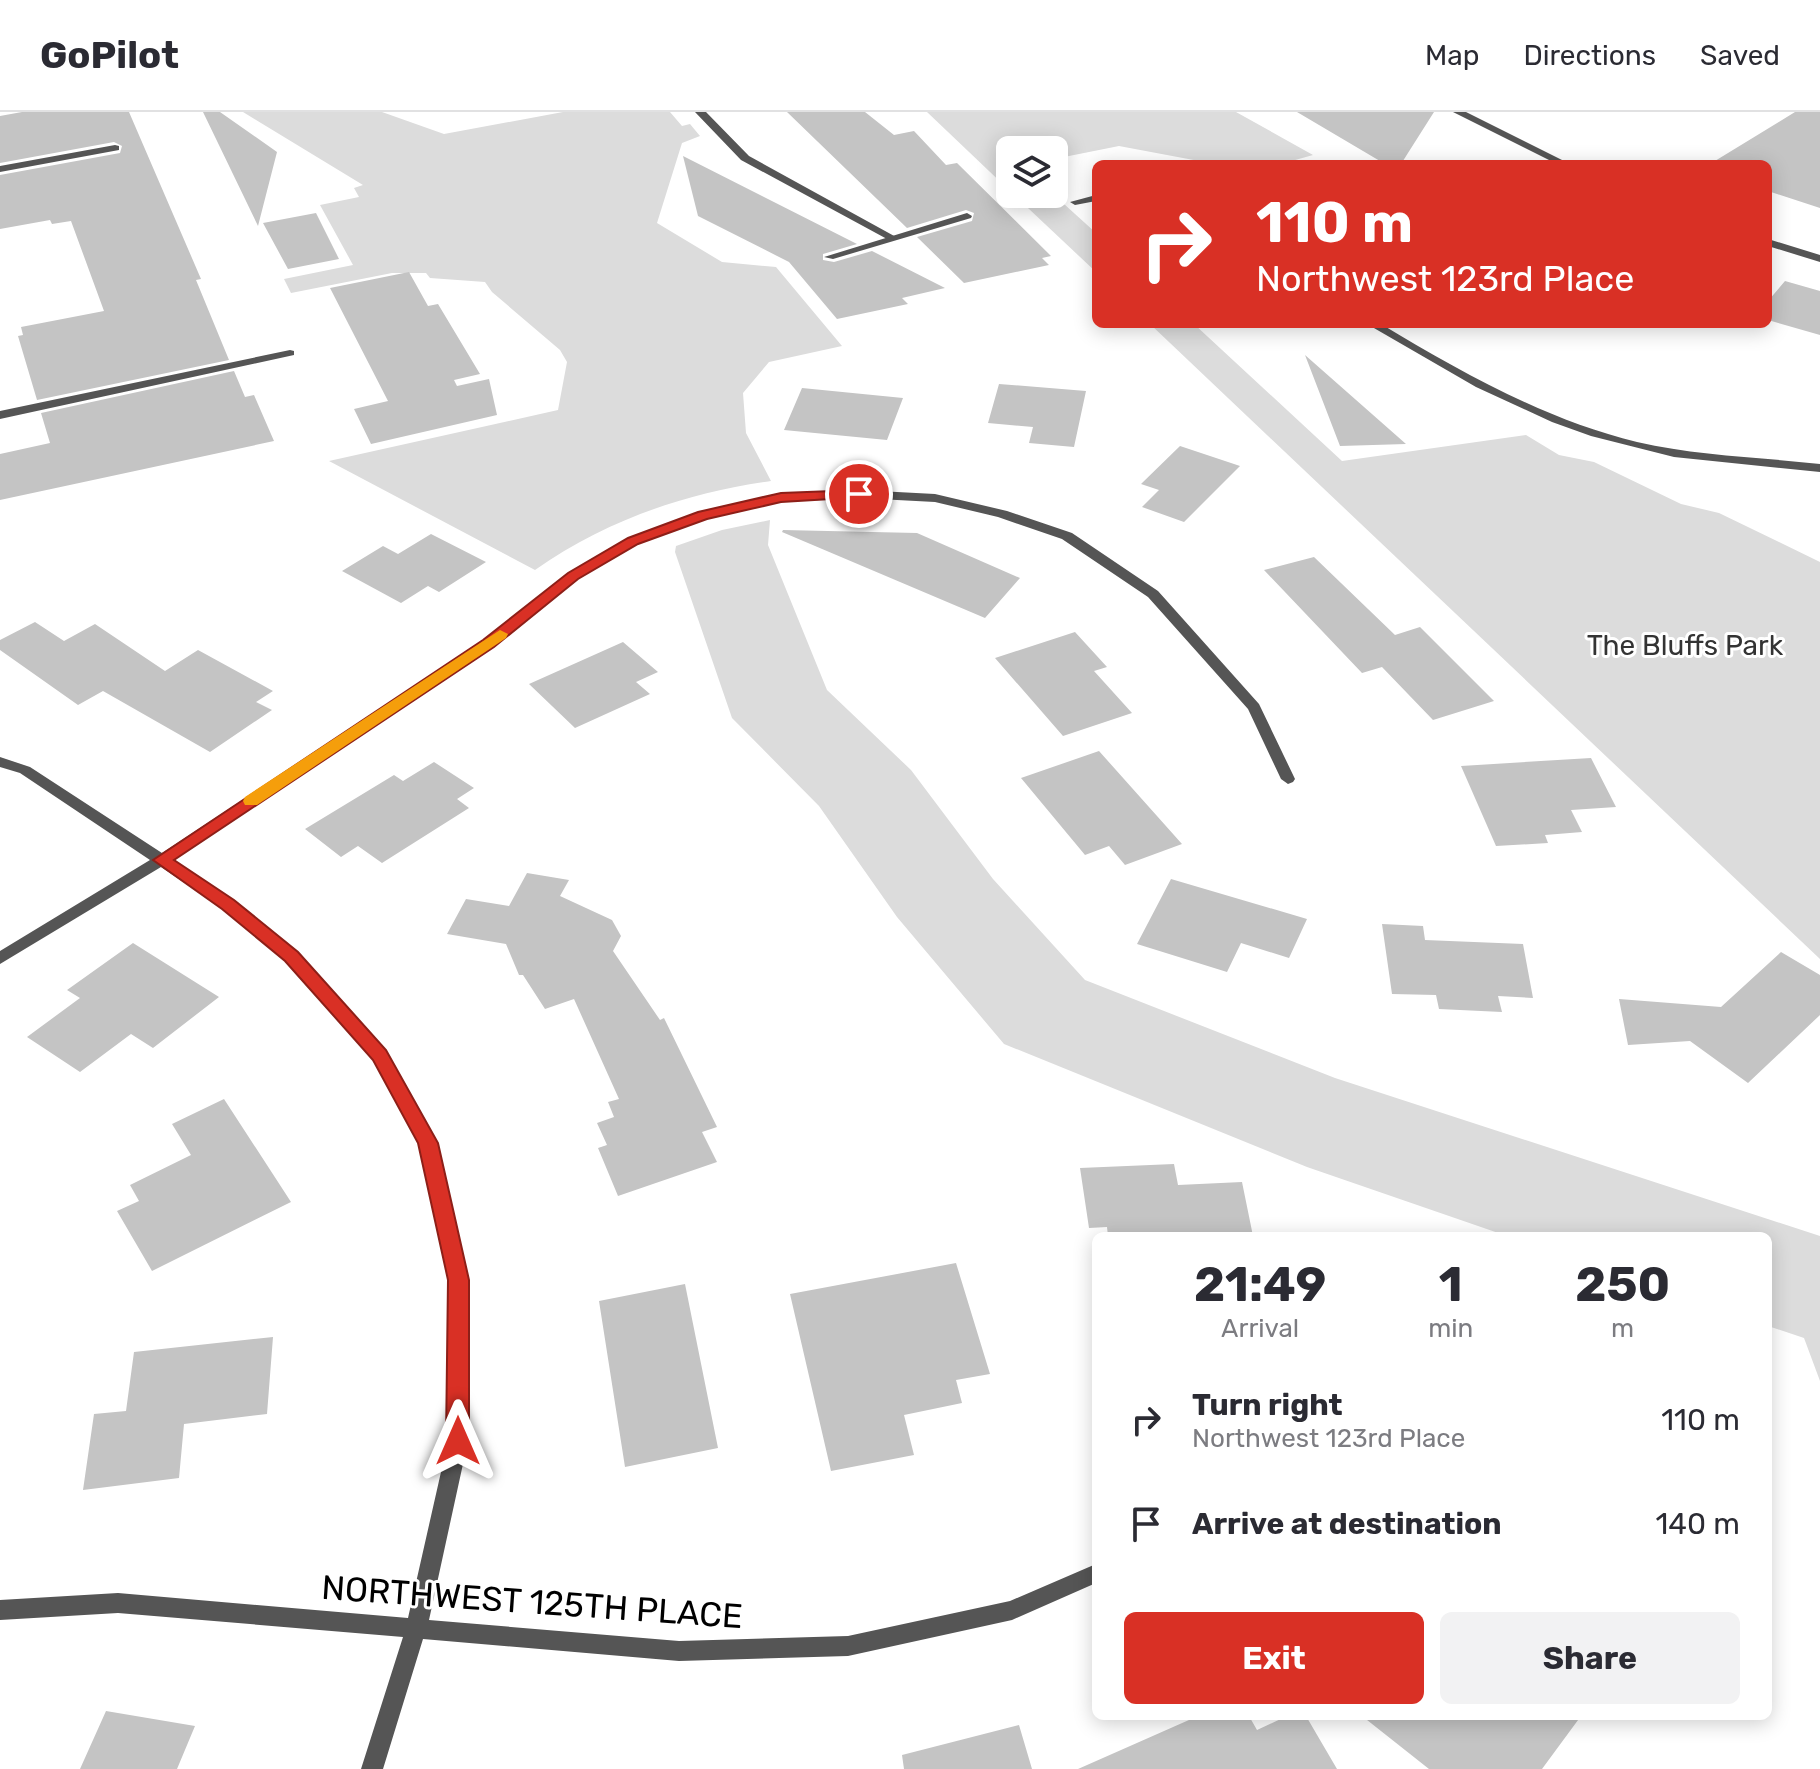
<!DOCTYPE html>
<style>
body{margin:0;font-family:Rubik,sans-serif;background:#f2f2f3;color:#2b2b33;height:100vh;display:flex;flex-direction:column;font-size:30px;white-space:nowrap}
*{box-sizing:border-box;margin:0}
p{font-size:26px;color:#7c7c81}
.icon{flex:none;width:44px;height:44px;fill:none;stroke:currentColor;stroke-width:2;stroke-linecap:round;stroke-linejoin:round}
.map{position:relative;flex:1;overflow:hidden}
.drawer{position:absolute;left:1092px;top:1120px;width:680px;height:488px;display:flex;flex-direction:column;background:#fff;border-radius:12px;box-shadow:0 4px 20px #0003}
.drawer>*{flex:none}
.hud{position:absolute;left:1092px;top:48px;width:680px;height:168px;border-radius:12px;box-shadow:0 4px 20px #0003;background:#d93025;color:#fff;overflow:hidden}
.fabs{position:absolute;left:996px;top:24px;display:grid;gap:16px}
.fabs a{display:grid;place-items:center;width:72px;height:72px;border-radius:12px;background:#fff;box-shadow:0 4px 20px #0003;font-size:40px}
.pin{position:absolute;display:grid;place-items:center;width:68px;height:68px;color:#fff;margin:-34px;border:4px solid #fff;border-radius:50%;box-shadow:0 2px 8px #0007}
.me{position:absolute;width:88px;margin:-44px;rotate:0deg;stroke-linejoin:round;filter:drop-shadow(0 0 6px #0008)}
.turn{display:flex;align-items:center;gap:28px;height:168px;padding:0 32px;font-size:36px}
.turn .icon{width:104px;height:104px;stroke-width:2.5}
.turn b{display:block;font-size:56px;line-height:68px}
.eta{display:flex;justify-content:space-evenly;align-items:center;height:136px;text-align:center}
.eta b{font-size:48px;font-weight:700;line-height:56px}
.action{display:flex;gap:16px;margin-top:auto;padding:16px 32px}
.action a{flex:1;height:92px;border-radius:12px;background:#d93025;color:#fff;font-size:32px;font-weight:700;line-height:92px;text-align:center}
.action a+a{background:#f2f2f3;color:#2b2b33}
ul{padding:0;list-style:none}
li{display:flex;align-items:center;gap:24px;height:104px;padding:0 32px}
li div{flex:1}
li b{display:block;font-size:30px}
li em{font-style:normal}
header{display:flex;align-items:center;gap:48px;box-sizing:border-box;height:112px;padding:0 40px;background:#fff;border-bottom:2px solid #e1e1e2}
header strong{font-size:38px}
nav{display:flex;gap:44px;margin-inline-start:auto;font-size:28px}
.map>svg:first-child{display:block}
.green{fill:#dcdcdc}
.building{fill:#c4c4c4}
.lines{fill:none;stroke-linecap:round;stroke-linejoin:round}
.lane{fill:#555;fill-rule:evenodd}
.street{fill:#555;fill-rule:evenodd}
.route{fill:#d93025;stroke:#8d1f18;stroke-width:2}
.slow{fill:#f59e0b}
.labels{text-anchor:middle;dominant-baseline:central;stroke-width:6;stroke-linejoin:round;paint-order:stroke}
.park-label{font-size:28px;fill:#333;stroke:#fff}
.near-street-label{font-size:34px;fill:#000;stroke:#fff}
</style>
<header>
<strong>GoPilot</strong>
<nav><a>Map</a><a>Directions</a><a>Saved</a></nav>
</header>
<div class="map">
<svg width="1820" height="1657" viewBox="0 0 1820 1657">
<rect width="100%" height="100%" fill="#fff"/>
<path class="green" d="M243 0H382L444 22 563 0H670L682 14 690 12 700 24 682 31 657 111 722 150 776 155 842 234 769 250 743 281 746 321 771 369C686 381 606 408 535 458L329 349 558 298 567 250 560 238 492 180 485 170 430 166 426 161H392L291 181 284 167 353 153 320 93 359 85 354 76 363 73Z
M927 0H1236L1313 43 1281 52H1215L1119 34 1054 47V38H1010V79Z
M1013 82H1053L1096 121V160Z
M1150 212H1194L1342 349 1526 323 1559 343 1594 350 1681 392 1719 401 1820 450V847Z
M770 408 768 433 827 578 911 658 993 767 1085 868 1335 966 1820 1124V1269L1804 1226 1768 1214V1124H1507L1307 1055 1004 932 897 805 819 694 732 606 675 440 676 434 722 418Z"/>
<path class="building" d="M22 0H129L201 167 196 168 229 248 37 288 18 224 23 223 21 215 104 199 71 109 52 112 50 108 0 117V63L120 41 122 34 114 30 0 51V4Z
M203 0H220L277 40 258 114Z
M787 0H865L894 23 914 19 946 53 957 51 1051 144 1042 146 1049 153 964 171 917 125 972 109 974 101 966 98 907 116Z
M1297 0H1434L1401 52H1385Z
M1795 0H1820V96L1768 79V52H1710Z
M683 44 857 132 823 142V148L834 150 872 139 945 176 902 186 908 192 837 207 789 150 698 104Z
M316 101 339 147 288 157 263 111Z
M409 160 428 194 438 192 480 262 454 268 457 274 489 267 497 303 371 332 354 297 388 289 330 176Z
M1785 169 1820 179V223L1768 208V189Z
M1305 243 1406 332 1340 334Z
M234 259 245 285 254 283 274 329 0 388V342L50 331 41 301Z
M999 272 1086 279 1074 335 1029 331 1033 315 988 311Z
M802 276 903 286 887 328 784 318Z
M1180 334 1240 354 1184 410 1142 395 1159 378 1141 372Z
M783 418 917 421 1020 466 985 506 782 420Z
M431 422 486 450 439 480 428 474 401 491 342 459 383 434 398 442Z
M1314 445 1395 523 1420 515 1494 589 1433 608 1382 555 1362 561 1264 458Z
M35 510 64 529 95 512 165 559 198 538 273 579 256 590 272 598 210 640 103 579 78 593 0 538V528Z
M1075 520 1107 555 1094 559 1132 601 1063 624 995 546Z
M623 530 658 560 636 570 650 582 575 616 529 572Z
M1099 639 1182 732 1125 753 1109 734 1085 743 1021 666Z
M1591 646 1616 695 1571 698 1582 720 1545 723 1548 731 1496 734 1461 654Z
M434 650 474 676 457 687 469 696 382 751 358 734 341 745 305 717 394 663 403 669Z
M527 761 569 768 560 784 612 808 621 824 613 839 660 908 664 906 717 1015 702 1020 717 1050 618 1084 598 1036 607 1033 597 1011 614 1005 608 990 619 987 574 887 545 897 523 863H519L506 832 447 822 466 787 509 794Z
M1171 767 1307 807 1289 846 1241 831 1227 860 1137 832Z
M1382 812 1423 814 1425 828 1523 832 1533 886 1498 884 1502 900 1439 897 1436 883 1392 882Z
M133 831 219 885 153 936 131 922 80 960 27 925 80 886 67 878Z
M1781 840 1820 863V903L1748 971 1690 929 1628 933 1619 887 1721 895Z
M224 987 291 1090 152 1159 117 1099 139 1089 130 1073 191 1043 172 1012Z
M1174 1052 1178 1073 1242 1070 1253 1124H1108L1107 1115 1089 1116 1080 1056Z
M956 1151 990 1262 956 1268 962 1291 904 1303 914 1343 831 1359 790 1182Z
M685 1172 718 1336 625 1355 599 1189Z
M273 1225 267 1302 184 1312 179 1366 83 1378 94 1302 126 1299 134 1240Z
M106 1599 195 1614 177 1657H80Z
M1198 1604H1249L1257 1618 1287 1604H1306L1337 1657H1078Z
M1362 1604H1581L1542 1657H1429Z
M1019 1613 1032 1657H904L902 1643Z"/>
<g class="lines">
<path class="lane" d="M1096 83V89L1075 93 1070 90Z
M967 101 972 104 971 106 833 147 824 145Z
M1367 212H1381C1461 260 1546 308 1637 330 1697 344 1759 345 1820 352V360L1674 345 1591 324 1552 310 1476 275Z"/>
<path class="street" d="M695 0H706L749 44 896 125 887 127 741 48Z
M1453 0H1466L1570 52H1557Z
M115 33 119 34V38L0 60V54Z
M1768 127 1820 143V150L1768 134Z
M290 238 294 239V243L0 307V299Z
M859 378 935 382 1007 399 1072 421 1158 479 1259 592 1295 667 1293 670 1288 672 1281 667 1248 597 1148 485 1062 427 998 405 935 390 859 386 781 390 707 406 638 432 578 467 494 535 173 748 234 788 297 841 385 939 437 1031 468 1168V1329L429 1508 679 1529 848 1524 1010 1489 1096 1452V1471L1012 1508 848 1544 679 1549 423 1527 383 1657H361L403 1525 118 1501 0 1508V1488L118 1481 408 1506 448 1329 450 1168 419 1031 373 947 285 849 222 796 161 755 0 852V839L150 748 20 661 0 655V645L30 655 162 741 484 529 568 461 628 426 698 400 781 382Z"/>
</g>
<path class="route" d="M859 378 866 382 864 385 781 390 707 407 638 432 578 467 494 535 174 748 234 788 298 840 386 938 438 1031 469 1168V1329L466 1336 458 1339 450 1336 446 1329 448 1168 418 1031 373 948 285 849 222 797 153 748 483 528 568 461 628 426 698 400 781 381Z"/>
<path class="slow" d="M500 518 508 522 506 526 257 693H245L243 689 245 685Z"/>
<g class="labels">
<g class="park-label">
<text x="1685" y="533">The Bluffs Park</text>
</g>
<g class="near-street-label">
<text transform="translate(532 1490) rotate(4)">NORTHWEST 125TH PLACE</text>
</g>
</g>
</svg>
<div class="fabs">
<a><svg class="icon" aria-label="layers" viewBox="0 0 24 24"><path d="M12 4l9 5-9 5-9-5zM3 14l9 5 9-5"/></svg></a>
</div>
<div class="pin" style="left:859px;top:382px;background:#d93025"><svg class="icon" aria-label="arrive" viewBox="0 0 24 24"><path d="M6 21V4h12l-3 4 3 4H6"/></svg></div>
<svg class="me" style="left:458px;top:1329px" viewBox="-20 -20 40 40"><path d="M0-17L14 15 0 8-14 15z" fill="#d93025" stroke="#fff" stroke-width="4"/></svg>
<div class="hud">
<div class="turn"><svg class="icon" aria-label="right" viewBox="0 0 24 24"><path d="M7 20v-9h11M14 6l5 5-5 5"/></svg><div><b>110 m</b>Northwest 123rd Place</div></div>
</div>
<section class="drawer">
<div class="eta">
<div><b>21:49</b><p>Arrival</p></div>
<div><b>1</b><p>min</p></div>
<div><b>250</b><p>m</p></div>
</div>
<ul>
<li><svg class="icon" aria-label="right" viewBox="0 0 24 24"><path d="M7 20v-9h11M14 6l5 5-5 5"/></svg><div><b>Turn right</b><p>Northwest 123rd Place</p></div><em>110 m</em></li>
<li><svg class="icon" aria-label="arrive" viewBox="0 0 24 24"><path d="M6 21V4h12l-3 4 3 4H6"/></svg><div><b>Arrive at destination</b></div><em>140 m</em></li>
</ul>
<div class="action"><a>Exit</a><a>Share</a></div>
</section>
</div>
